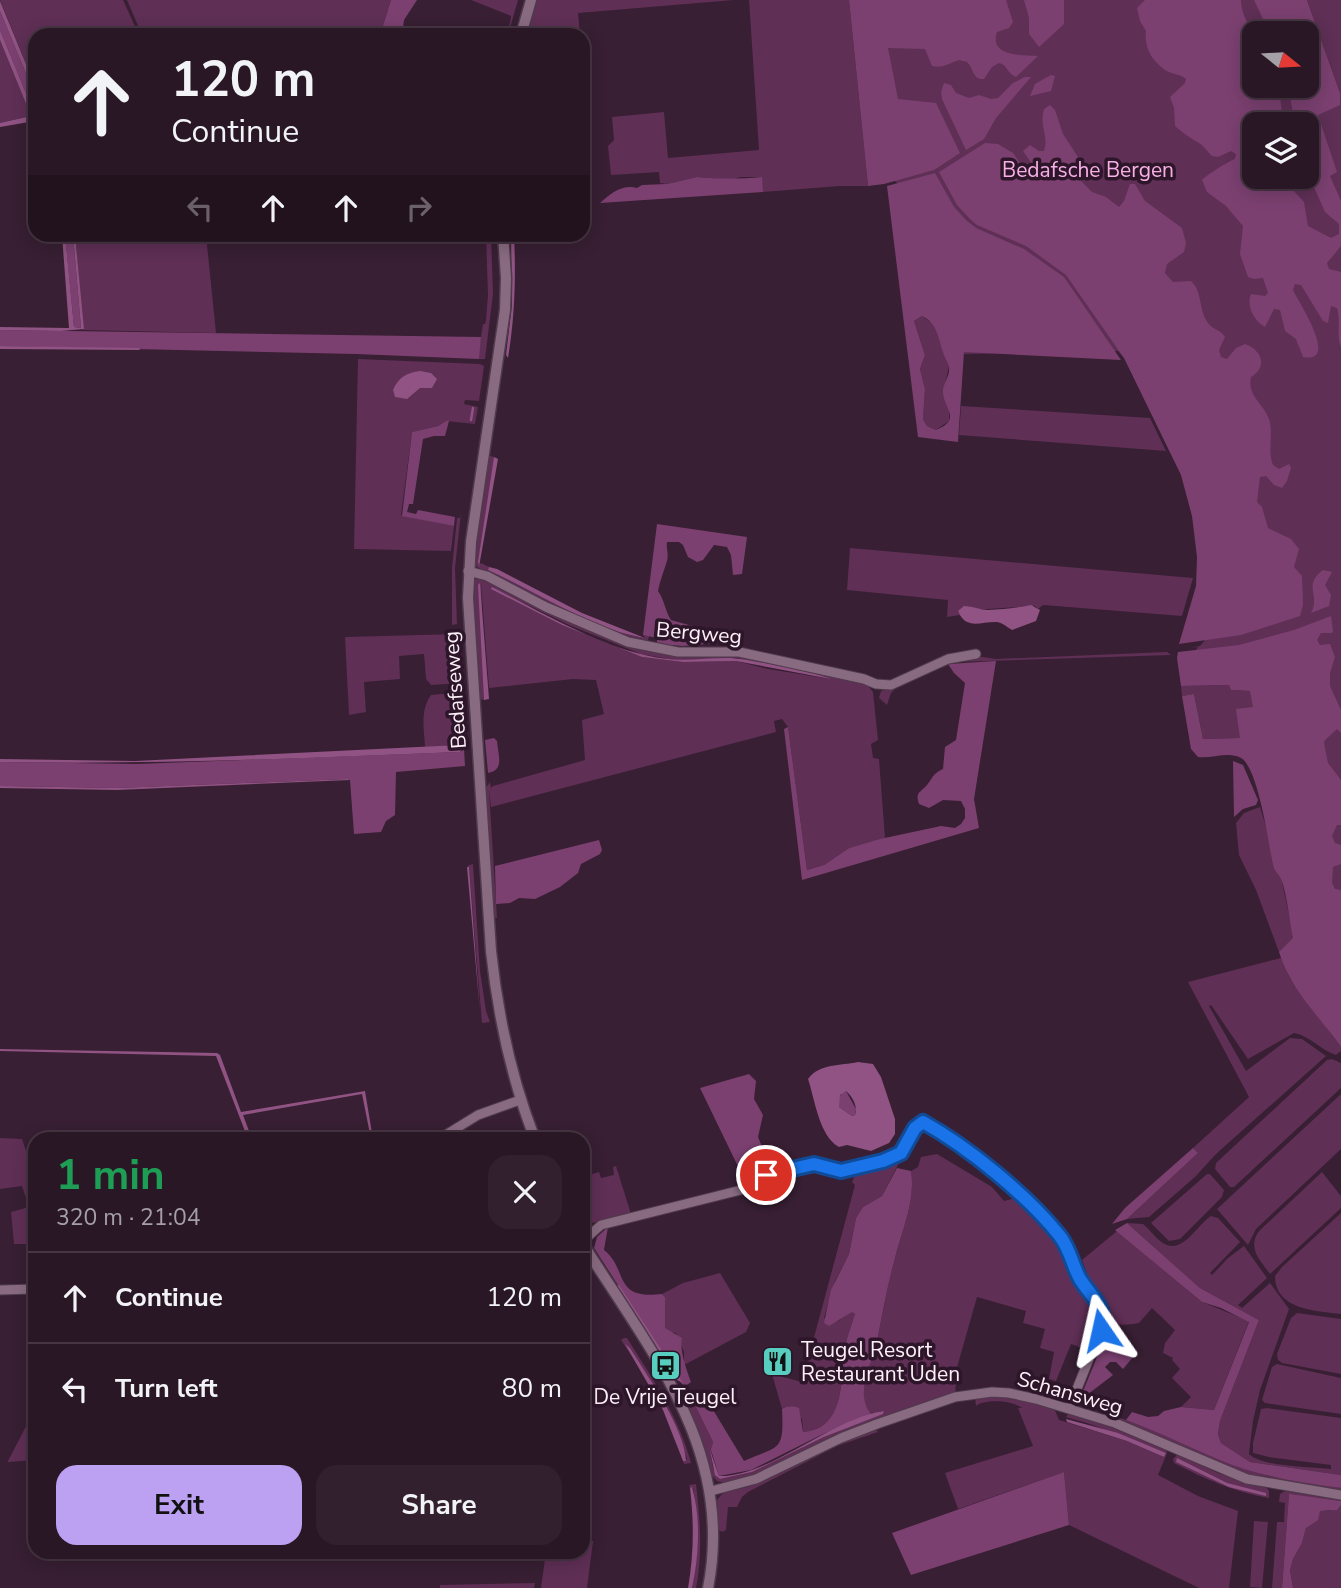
<!DOCTYPE html>
<meta charset="utf-8">
<style>
body{margin:0;font-family:"Nunito Sans",sans-serif;background:#32202e;color:#f1f3f6;height:100vh;display:flex;flex-direction:column;font-size:26px;white-space:nowrap}
*{box-sizing:border-box;margin:0}
p{font-size:23px;color:#a59fa7}
.icon{flex:none;width:38px;height:38px;fill:none;stroke:currentColor;stroke-width:2;stroke-linecap:round;stroke-linejoin:round}
.map{position:relative;flex:1;overflow:hidden}
.side{position:absolute;left:28px;top:1132px;width:562px;height:427px;display:flex;flex-direction:column;background:#2a1726;border-radius:21px;box-shadow:0 4px 18px #0003,0 0 0 2px #463643}
.side>*{flex:none}
.guide{position:absolute;left:28px;top:28px;width:562px;height:214px;border-radius:21px;box-shadow:0 4px 18px #0003,0 0 0 2px #463643;background:#2a1726;color:#f1f3f6;overflow:hidden}
.needle{width:46px;rotate:108deg}
.buttons{position:absolute;left:1242px;top:21px;display:grid;gap:14px}
.buttons a{display:grid;place-items:center;width:77px;height:77px;border-radius:14px;background:#2a1726;box-shadow:0 4px 18px #0003,0 0 0 2px #463643;font-size:35px}
.pin{position:absolute;display:grid;place-items:center;width:60px;height:60px;color:#fff;margin:-30px;border:4px solid #fff;border-radius:50%;box-shadow:0 2px 7px #0007}
.me{position:absolute;width:77px;margin:-38px;rotate:349deg;stroke-linejoin:round;filter:drop-shadow(0 0 5px #0008)}
.turn{display:flex;align-items:center;gap:24px;height:147px;padding:0 28px;font-size:32px}
.turn .icon{width:91px;height:91px;stroke-width:2.5}
.turn b{display:block;font-size:49px;line-height:60px}
.lanes{display:flex;align-items:center;height:66px;padding:0 28px;background:#0003;justify-content:center;gap:35px;direction:ltr}
.lanes .off{opacity:.35}
.round{display:grid;place-items:center;flex:none;width:74px;height:74px;border-radius:21px;background:#32202e}
.overview{display:flex;align-items:center;justify-content:space-between;height:119px;padding:0 28px}
h1{font-size:42px;font-weight:700;line-height:52px;color:#1e9e55}
.button{display:flex;gap:14px;margin-top:auto;padding:14px 28px}
.button a{flex:1;height:80px;border-radius:21px;background:#bca0f2;color:#111;font-size:28px;font-weight:700;line-height:80px;text-align:center}
.button a+a{background:#32202e;color:#f1f3f6}
ul{padding:0;list-style:none}
li{display:flex;align-items:center;gap:21px;height:91px;padding:0 28px;border-top:2px solid #463643}
li div{flex:1}
li b{display:block;font-size:26px}
li em{font-style:normal}
.map>svg:first-child{display:block}
.green{fill:#5f2f56;fill-rule:evenodd}
.forest{fill:#7b4070;fill-rule:evenodd}
.water{fill:#905383;fill-rule:evenodd}
.lines{fill:none;stroke-linecap:round;stroke-linejoin:round}
.stream{stroke:#905383;stroke-width:2.5}
.minor-casing{stroke:#4f3b4b;stroke-width:11}
.tertiary-casing{stroke:#4f3b4b;stroke-width:13}
.minor{stroke:#896b81;stroke-width:9}
.tertiary{stroke:#896b81;stroke-width:10}
.route-casing{stroke:#114b97;stroke-width:18}
.route{stroke:#1a73e8;stroke-width:12}
.labels{text-anchor:middle;dominant-baseline:central;stroke-width:7;stroke-linejoin:round;paint-order:stroke}
.park-label{font-size:21px;fill:#f7b0e6;stroke:#2d1629}
.street-label{font-size:21px;fill:#fdf0f9;stroke:#2d1629}
.poi-label{font-size:21px;fill:#fdf0f9;stroke:#2d1629;text-anchor:start}
</style>
<div class="map">
<svg width="1341" height="1588" viewBox="0 0 1341 1588">
<rect width="100%" height="100%" fill="#381f33"/>
<path class="green" d="M0 0H123L139 35H35V86Z
M127 0H391L380 35H142Z
M471 0H518L508 35 511 16Z
M535 0H734L578 13 580 35H525Z
M749 0H849L868 186H840L763 192 761 177H741L730 180 697 177 667 184 660 183 659 172 611 175 608 146 614 140 612 117 664 112 668 158 759 150Z
M851 0H1287L1300 33H1255V86H1307L1340 93 1307 0H1341V1033L1279 952 1256 890 1239 855 1236 823 1244 813 1260 807 1272 846 1273 866 1281 878 1292 928 1247 708 1240 738 1203 739 1194 694 1182 696 1181 686 1230 685 1231 690 1250 691 1264 700 1193 655 1198 647 1190 648 1200 646 1221 621V514L1143 380 1118 351 962 354 924 202 868 162ZM1255 124H1307V177H1255Z
M0 40 31 116 0 123Z
M75 235H206L216 333 83 330Z
M486 235H491L493 294 485 359H479L478 356 483 324H485L486 320 488 295Z
M922 316 933 324 938 333 949 366 943 393 949 409V421L936 430 927 426 923 419 925 389 920 369 925 355 914 321Z
M358 359 480 364 484 366 479 401 465 400 464 404 478 407 475 424 446 421 438 426 412 432 401 515 454 526 451 551 354 549Z
M961 406 1150 418 1166 451 959 435Z
M488 455 494 457V461L478 566 481 563 489 567V570C526 587 561 606 598 622 614 629 629 636 645 638L643 635 649 636 647 644 628 639 547 604 477 567 473 561Z
M461 513 455 568 457 624 452 625V568L457 518H460Z
M850 548 1193 578 1182 616 1043 605 1038 609 1035 606 958 611 960 615 947 617 948 600 847 590Z
M481 577 627 643 729 653 865 682 873 692 878 740 871 744 873 758 879 759 885 838 849 848 824 865 807 870 788 727 782 719 774 721 776 732 491 807 489 790 497 918H494L485 789 490 782 491 788 493 786 585 760 582 720 604 714 596 680 573 679 489 688 481 584 484 700 479 699 473 605 474 580ZM491 587 569 625 641 654 668 659 695 661 736 658 831 679 768 669 736 661 683 662 642 657 562 625Z
M458 634 461 683 431 685 426 679 424 654 399 656 400 679 364 682 366 712 349 715 345 637Z
M1167 652 1171 655 955 662 898 686 891 693 887 705 879 698 881 691 947 662 976 656 996 659Z
M462 692 465 748 463 749 459 745 425 747C424 729 420 710 431 695Z
M473 864 480 971 486 1011 490 1022 482 1023 469 867 467 866Z
M1281 958 1290 978 1341 1047V1051L1336 1055C1321 1050 1310 1036 1294 1033L1248 1059 1211 1005 1209 1006 1246 1071 1290 1038 1302 1039 1326 1056 1216 1154 1195 1177 1149 1217 1127 1219 1198 1153 1193 1148 1249 1097 1188 982Z
M1332 1059 1341 1063V1088L1234 1187H1230L1215 1169 1216 1163 1327 1060Z
M1341 1094V1149L1256 1229 1248 1245 1217 1209Z
M0 1138 22 1139 35 1177V1244H14L11 1212 29 1207 22 1186 0 1189Z
M937 1154 992 1187 1004 1201 1016 1198 1057 1239 1077 1284 1098 1311 1100 1322 1088 1350 1071 1344 1056 1381 1049 1379 1054 1352 1040 1348 1045 1329 1023 1323 1026 1311 977 1297 952 1385 956 1384 955 1393 760 1474 725 1483 717 1481 710 1473 704 1446 687 1404 690 1395 713 1442C711 1453 710 1470 720 1479L752 1472 824 1437 884 1413 882 1411 871 1414C853 1394 872 1364 877 1342 882 1315 887 1288 894 1262 901 1232 916 1202 911 1171L918 1167 921 1157Z
M903 1155 882 1196 863 1207 856 1218 849 1254 835 1281 824 1318 838 1321 852 1311 855 1314C851 1326 846 1340 844 1352 841 1383 844 1429 803 1432L802 1419 785 1407 782 1409 772 1374 802 1382 855 1185 852 1182 857 1170Z
M616 1166 631 1214 583 1225V1177L599 1172 601 1178 614 1175 613 1167Z
M1322 1172 1341 1196V1208L1270 1274C1260 1260 1246 1247 1260 1230Z
M1207 1174H1210L1224 1190 1222 1197 1180 1239 1169 1241 1151 1223Z
M1341 1213V1314C1317 1311 1275 1310 1275 1276L1282 1267Z
M1211 1216 1218 1218 1240 1242 1210 1273 1212 1275 1228 1258 1244 1246 1267 1278 1238 1305 1242 1308 1270 1283 1289 1309 1260 1390 1253 1421 1249 1454C1262 1467 1312 1467 1331 1469V1465L1269 1457 1253 1453V1443L1261 1409 1267 1408 1341 1418V1475L1250 1462 1221 1443 1218 1434 1220 1421 1259 1320 1200 1288 1127 1223 1143 1224C1149 1229 1154 1236 1160 1241 1181 1258 1195 1227 1211 1216Z
M1117 1231 1202 1302 1249 1321 1214 1410 1181 1407 1191 1397 1172 1378 1180 1369 1172 1360 1173 1358 1163 1353 1165 1343 1175 1330 1152 1308 1139 1323C1125 1325 1118 1327 1107 1318L1075 1264 1079 1262C1088 1280 1104 1294 1110 1313V1308L1088 1276 1082 1260Z
M720 1273 750 1323 746 1332 684 1365V1352L676 1333 668 1332 665 1328V1297L662 1294 683 1283Z
M1297 1313 1341 1319V1374L1282 1363 1278 1360 1277 1354 1291 1318Z
M624 1338H627C652 1378 679 1417 691 1463L684 1464 683 1461 687 1459 677 1431 664 1404 621 1340Z
M1277 1364 1341 1378V1414L1265 1403 1262 1400 1272 1367Z
M988 1396 1019 1398 1054 1408 1059 1420 1127 1441 1164 1457 1166 1453 1090 1424 1066 1417 1069 1413 1113 1426 1166 1448 1167 1453 1158 1475 1198 1496 1238 1511 1229 1588H1199L1069 1525 1064 1472 958 1509 945 1473 1033 1446 1018 1408H1022C1012 1400 984 1399 976 1406L975 1397Z
M35 1409V1460L8 1462V1461Z
M1114 1416 1161 1432 1238 1467 1268 1476 1341 1488V1492C1306 1487 1268 1484 1235 1471 1194 1455 1156 1434 1115 1419Z
M874 1428 878 1432 837 1446 748 1492 742 1497 737 1507H728L726 1530 722 1532 719 1530 717 1501C724 1487 737 1491 750 1486 792 1470 832 1445 874 1428Z
M1178 1454 1218 1473 1267 1488 1269 1491V1498C1234 1492 1205 1479 1174 1463L1173 1459Z
M696 1484C700 1519 703 1553 696 1588H692C699 1556 699 1520 693 1488H690L689 1485Z
M1285 1491 1341 1499V1501L1289 1495 1282 1588H1272L1277 1522H1284L1285 1503 1279 1502 1280 1494Z
M1341 1505V1588H1293L1290 1570 1293 1559 1302 1543 1306 1528 1320 1511H1330Z
M1254 1521 1268 1522 1262 1588 1250 1587Z
M583 1541H593L587 1588H541L546 1552H583Z
M535 1583 534 1588H440V1585Z"/>
<path class="forest" d="M391 0H417L404 20 402 35H380Z
M849 0H1006L1013 22 1009 28 997 32C989 57 1022 55 1038 56L1016 77C1007 74 1008 65 999 63L992 67 984 79C972 80 974 68 967 62L959 60C949 63 943 69 932 66L925 49 888 48 898 99 936 103 960 153 934 170 884 184 868 186Z
M1024 0H1064V24L1039 47 1029 34V18Z
M1145 0H1241C1242 18 1248 19 1251 33 1256 50 1255 68 1255 86H1279L1283 124H1255V177H1291L1293 190 1304 202 1308 226 1331 238 1339 234V224L1325 212 1313 185 1306 177 1307 124H1295L1288 86H1307V33H1262L1264 21 1254 0H1307L1340 93V105L1318 115 1337 172 1330 176 1341 201V246L1327 263 1329 269 1341 272V347C1336 335 1341 321 1337 308L1331 306 1328 323 1323 321 1301 285 1295 284 1293 290C1297 300 1341 364 1303 357L1296 339 1285 331 1280 310 1274 309 1265 327C1254 321 1246 306 1251 294L1265 296 1268 293 1263 278 1254 279 1248 277 1240 254 1243 226 1226 206 1207 192 1202 180C1205 176 1229 161 1235 159L1236 154 1231 151 1218 157 1212 156C1208 152 1204 146 1199 143 1190 138 1183 133 1175 126L1174 108 1170 97 1185 83 1186 79C1180 74 1171 74 1165 70 1151 60 1144 47 1146 31L1140 21 1137 8Z
M0 11 35 95V115L0 30Z
M1051 75 1055 76 1051 91 1030 96 1035 84Z
M1025 77H1031L996 118 984 139 966 150 942 99 941 92 944 83 951 85 956 93 969 98 979 95 991 99 998 98 1013 83Z
M1050 105 1055 110 1063 134 1078 157 1081 181 1092 192 1106 197 1119 207 1124 201 1130 184H1135L1145 201 1182 228 1186 243 1184 252 1167 264 1165 273 1173 282 1191 281C1203 292 1198 309 1208 323 1212 329 1221 330 1225 337L1219 350 1221 357 1227 359 1236 348 1245 344C1262 350 1268 367 1251 377 1247 396 1263 403 1269 419 1274 434 1267 450 1273 465L1279 469 1289 464 1291 468 1287 481 1282 488 1274 485 1266 476 1260 477 1257 502 1262 507 1268 528 1291 539 1299 549 1294 567 1302 576 1303 605 1300 616 1241 635 1179 644 1196 586 1197 557 1192 516 1181 475 1124 358 1066 275 1026 246 977 225 970 219 957 205 939 172 985 143 998 144 1013 153 1024 169 1032 171 1034 167 1023 151 1030 145 1039 151H1044C1049 135 1039 127 1044 109Z
M935 173 954 207 966 220 976 228 1024 249 1064 277 1121 360 964 352 958 442 918 437 887 186ZM922 316C937 323 938 337 943 352 944 357 948 362 949 367 950 375 945 381 943 389 941 406 964 419 936 430L927 426 923 419 925 389 920 369 925 355 914 321Z
M697 177C719 179 740 179 762 177L763 192 600 203C611 193 623 184 637 188L642 185 667 184Z
M65 235H73L81 328 74 327Z
M0 330 481 337 479 359 356 354 0 346Z
M446 421H449L445 436H434L423 439 413 504H409L407 512 416 514 418 510 455 517 454 526 402 516 412 432 438 426Z
M657 524 747 537 742 574 733 575 731 555 727 547 714 545 703 560 697 562 688 557 683 545 679 542H667C666 549 669 554 667 561 664 571 660 580 658 591 665 601 665 611 671 620L703 629 737 633 735 647 726 646 729 642 683 646 657 644V638L643 635Z
M1323 570 1332 572 1325 585 1331 595 1329 606 1311 613C1321 595 1302 586 1323 570Z
M1331 616 1333 631 1332 633H1321L1317 640 1320 645 1330 644 1335 657 1330 673V686L1341 710V733L1337 729 1325 740 1324 743 1328 763 1341 780V825H1337L1332 836 1335 843 1341 845V864L1333 867 1332 883 1335 889 1341 890V1047C1319 1016 1290 989 1279 952L1293 938C1289 920 1288 896 1281 879 1279 874 1274 871 1273 865 1269 845 1258 767 1241 758 1229 751 1211 759 1198 757L1191 749 1182 696 1194 694 1203 739 1240 738 1236 709 1253 707 1250 691 1231 690 1229 685 1181 686 1177 658 1178 652 1239 645 1294 630Z
M996 661 974 799 979 828 802 880 784 729 788 727 807 870 824 865 849 848 880 839 941 826 955 828 961 824 965 818V809L961 801 943 800 929 808 919 804C915 792 920 793 927 785 934 777 931 775 943 769L945 747 956 740 965 683 954 673 948 664Z
M494 738 497 741C498 755 505 770 488 773L485 740Z
M464 749 465 766 396 772 395 815 386 821 381 832 354 834 350 780 348 779 118 788 0 786V762L137 764 460 752Z
M1233 761 1243 765 1258 800 1256 805 1243 809 1234 817Z
M599 840 602 850 600 854 581 864 578 873 560 887 535 899 519 898 510 903 496 904 495 866Z
M749 1074 756 1081 754 1099 763 1115 758 1137 765 1154 762 1174 746 1183 700 1088Z
M846 1091 856 1109 855 1115 852 1116 839 1107 838 1100 842 1092Z
M1193 1148 1198 1153 1127 1219 1112 1224 1125 1208Z
M897 1168 911 1171C916 1202 901 1232 894 1262 887 1288 882 1315 877 1342 872 1364 854 1393 871 1414L823 1434 751 1470 719 1476 711 1450 713 1442 690 1395 701 1390 744 1461C780 1445 784 1452 782 1409 787 1406 792 1406 799 1408L803 1432C844 1429 841 1383 844 1352 846 1340 851 1326 855 1314L852 1312 829 1326 824 1323 831 1290 849 1254 856 1218 863 1207 882 1196Z
M1127 1223 1200 1288 1259 1320 1220 1421 1218 1434 1221 1443 1250 1462 1341 1475V1488C1305 1483 1269 1478 1235 1466 1198 1452 1163 1433 1126 1420L1132 1412 1148 1417 1158 1416 1164 1411 1181 1407 1214 1410 1249 1322 1221 1308 1202 1302 1115 1230Z
M608 1227 604 1250C629 1270 612 1300 662 1294L665 1297V1328L682 1338C679 1350 687 1371 691 1382L684 1387 594 1248 597 1237Z
M1106 1335C1121 1334 1129 1342 1134 1356L1123 1369 1116 1362H1110L1105 1367 1113 1375 1079 1401Z
M1064 1472 1069 1525 911 1575 892 1533Z
M1289 1494 1341 1501V1505L1337 1510 1320 1511 1318 1520 1306 1528 1302 1543 1293 1559 1290 1570 1293 1588H1282Z"/>
<path class="water" d="M0 1 35 86V95L0 11Z
M0 30 35 115V121L0 127V123L31 116 0 40Z
M65 234 74 327 81 328 73 235H75L84 329 61 331 0 330V327L69 328 62 235Z
M511 235H514C516 276 515 316 508 358L506 355 512 304Z
M0 346 139 348 140 350 0 349Z
M420 371 431 373 437 379 432 388H420L407 399 395 397 393 390C399 377 406 373 420 371Z
M494 457 498 459 479 567 478 562Z
M489 567 497 569 582 613 645 638C596 631 535 591 488 570Z
M480 583 489 699 484 700 478 585Z
M492 587C544 613 610 653 668 659 688 661 707 658 727 658 745 658 814 672 831 679L736 661 683 662 642 657 562 625 491 589Z
M1031 605 1040 610 1036 621 1012 630C1007 627 1003 623 997 622 982 621 966 631 958 611L964 606C972 606 981 610 988 610 1003 609 1016 608 1031 605Z
M459 745 463 748 460 752C307 758 154 765 0 762V759L135 761Z
M348 779 350 780 117 790 0 788V786L118 788Z
M467 867H469L480 1012Z
M0 1049 217 1053 220 1055 241 1112 365 1091 373 1139H371L362 1094 243 1115 252 1139H248L216 1056 0 1051Z
M858 1062 873 1064 881 1077 895 1119V1134L889 1143 871 1151 847 1145 839 1147C819 1136 815 1100 808 1079 820 1063 840 1066 858 1062ZM846 1091C853 1097 858 1107 855 1115L852 1116 839 1107 840 1095Z
M619 1285 683 1383 677 1380 616 1286Z
M625 1344 630 1348C648 1377 685 1429 686 1461H683L663 1410Z
M884 1411 883 1414 824 1437 752 1472 720 1479 715 1475 710 1450 719 1476C770 1477 832 1418 884 1411Z
M1066 1419 1118 1433 1166 1453 1164 1457 1127 1441 1067 1422Z
M1177 1458 1227 1483 1266 1493V1496L1229 1487 1176 1462Z
M692 1487C701 1517 699 1557 692 1588H688C694 1554 694 1522 690 1488Z"/>
<g class="lines">
<path class="stream" d="M471 420 473 408"/>
<defs>
<path id="minor" d="M468 571 487 576 546 607 628 642 678 652H739L864 679 876 684 891 685 948 659 976 654
M439 1139 478 1115 520 1100
M583 1241 601 1225 741 1190 766 1175 814 1164 841 1171 883 1161 901 1153 915 1128 923 1122 976 1158 1015 1190 1050 1225 1067 1247 1078 1275 1100 1305 1104 1321 1069 1409
M0 1290 35 1289
M711 1491 756 1479 841 1438 877 1424 955 1397 992 1392 1009 1393 1036 1399 1115 1423 1247 1479 1341 1495"/>
<path id="tertiary" d="M521 35 531 0
M503 234 506 278 505 310 471 542 468 598 491 951C498 1016 511 1078 535 1139
M583 1244C651 1352 735 1451 708 1588"/>
</defs>
<use href="#minor" class="minor-casing"/>
<use href="#tertiary" class="tertiary-casing"/>
<use href="#minor" class="minor"/>
<use href="#tertiary" class="tertiary"/>
</g>
<g class="lines">
<defs>
<path id="route" d="M766 1175 814 1164 841 1171 883 1161 901 1153 915 1128 923 1122C968 1147 1027 1195 1059 1235 1070 1248 1072 1265 1080 1279 1091 1297 1108 1307 1101 1330"/>
</defs>
<use href="#route" class="route-casing"/>
<use href="#route" class="route"/>
</g>
<defs>
<symbol id="restaurant-square" viewBox="-11 -11 22 22"><rect x="-9" y="-9" width="18" height="18" rx="4" fill="#58cec0" stroke="#2d1629"/><path d="M-5-6h1v4h1v-4h1v4h1v-4h1v5L-1.5 .5V6h-2V.5L-5-1ZM5-6V6H3V1.5H1.5Q1.5-4 5-6Z" fill="#111"/></symbol>
<symbol id="bus-square" viewBox="-11 -11 22 22"><rect x="-9" y="-9" width="18" height="18" rx="4" fill="#58cec0" stroke="#2d1629"/><path d="M-5-6H5V4H4V6H2V4H-2V6H-4V4H-5ZM-3.5-4V0h7V-4ZM-3.5 1.2v1.5H-2V1.2ZM2 1.2v1.5H3.5V1.2Z" fill="#111"/></symbol>
</defs>
<g fill-rule="evenodd">
<use href="#restaurant-square" x="760" y="1344" width="35" height="35"/>
<use href="#bus-square" x="648" y="1348" width="35" height="35"/>
</g>
<g class="labels">
<g class="park-label">
<text x="1088" y="170">Bedafsche Bergen</text>
</g>
<g class="street-label">
<text transform="translate(699 633) rotate(5)">Bergweg</text>
<text transform="translate(455 690) rotate(-94)">Bedafseweg</text>
<text transform="translate(1070 1393) rotate(16)">Schansweg</text>
</g>
<g class="poi-label">
<text x="801" y="1350">Teugel Resort<tspan x="801" dy="24">Restaurant Uden</tspan></text>
<text x="665" y="1397" text-anchor="middle">De Vrije Teugel</text>
</g>
</g>
</svg>
<div class="buttons">
<a><svg class="needle" viewBox="-14 -14 28 28"><path d="M0-13l5 13h-10z" fill="#e53935"/><path d="M0 13l5-13h-10z" fill="#a59fa7"/></svg></a>
<a><svg class="icon" aria-label="layers" viewBox="0 0 24 24"><path d="M12 4l9 5-9 5-9-5zM3 14l9 5 9-5"/></svg></a>
</div>
<div class="pin" style="left:766px;top:1175px;background:#d93025"><svg class="icon" aria-label="arrive" viewBox="0 0 24 24"><path d="M6 21V4h12l-3 4 3 4H6"/></svg></div>
<svg class="me" style="left:1101px;top:1330px" viewBox="-20 -20 40 40"><path d="M0-17L14 15 0 8-14 15z" fill="#1a73e8" stroke="#fff" stroke-width="4"/></svg>
<div class="guide">
<div class="turn"><svg class="icon" aria-label="ahead" viewBox="0 0 24 24"><path d="M12 20V5M6 11l6-6 6 6"/></svg><div><b>120 m</b>Continue</div></div>
<div class="lanes"><svg class="icon off" aria-label="left" viewBox="0 0 24 24"><path d="M17 20v-9H6M10 6l-5 5 5 5"/></svg><svg class="icon" aria-label="ahead" viewBox="0 0 24 24"><path d="M12 20V5M6 11l6-6 6 6"/></svg><svg class="icon" aria-label="ahead" viewBox="0 0 24 24"><path d="M12 20V5M6 11l6-6 6 6"/></svg><svg class="icon off" aria-label="right" viewBox="0 0 24 24"><path d="M7 20v-9h11M14 6l5 5-5 5"/></svg></div>
</div>
<section class="side">
<div class="overview"><div><h1>1 min</h1><p>320 m · 21:04</p></div><a class="round"><svg class="icon" aria-label="close" viewBox="0 0 24 24"><path d="M6 6l12 12M18 6L6 18"/></svg></a></div>
<ul>
<li><svg class="icon" aria-label="ahead" viewBox="0 0 24 24"><path d="M12 20V5M6 11l6-6 6 6"/></svg><div><b>Continue</b></div><em>120 m</em></li>
<li><svg class="icon" aria-label="left" viewBox="0 0 24 24"><path d="M17 20v-9H6M10 6l-5 5 5 5"/></svg><div><b>Turn left</b></div><em>80 m</em></li>
</ul>
<div class="button"><a>Exit</a><a>Share</a></div>
</section>
</div>
